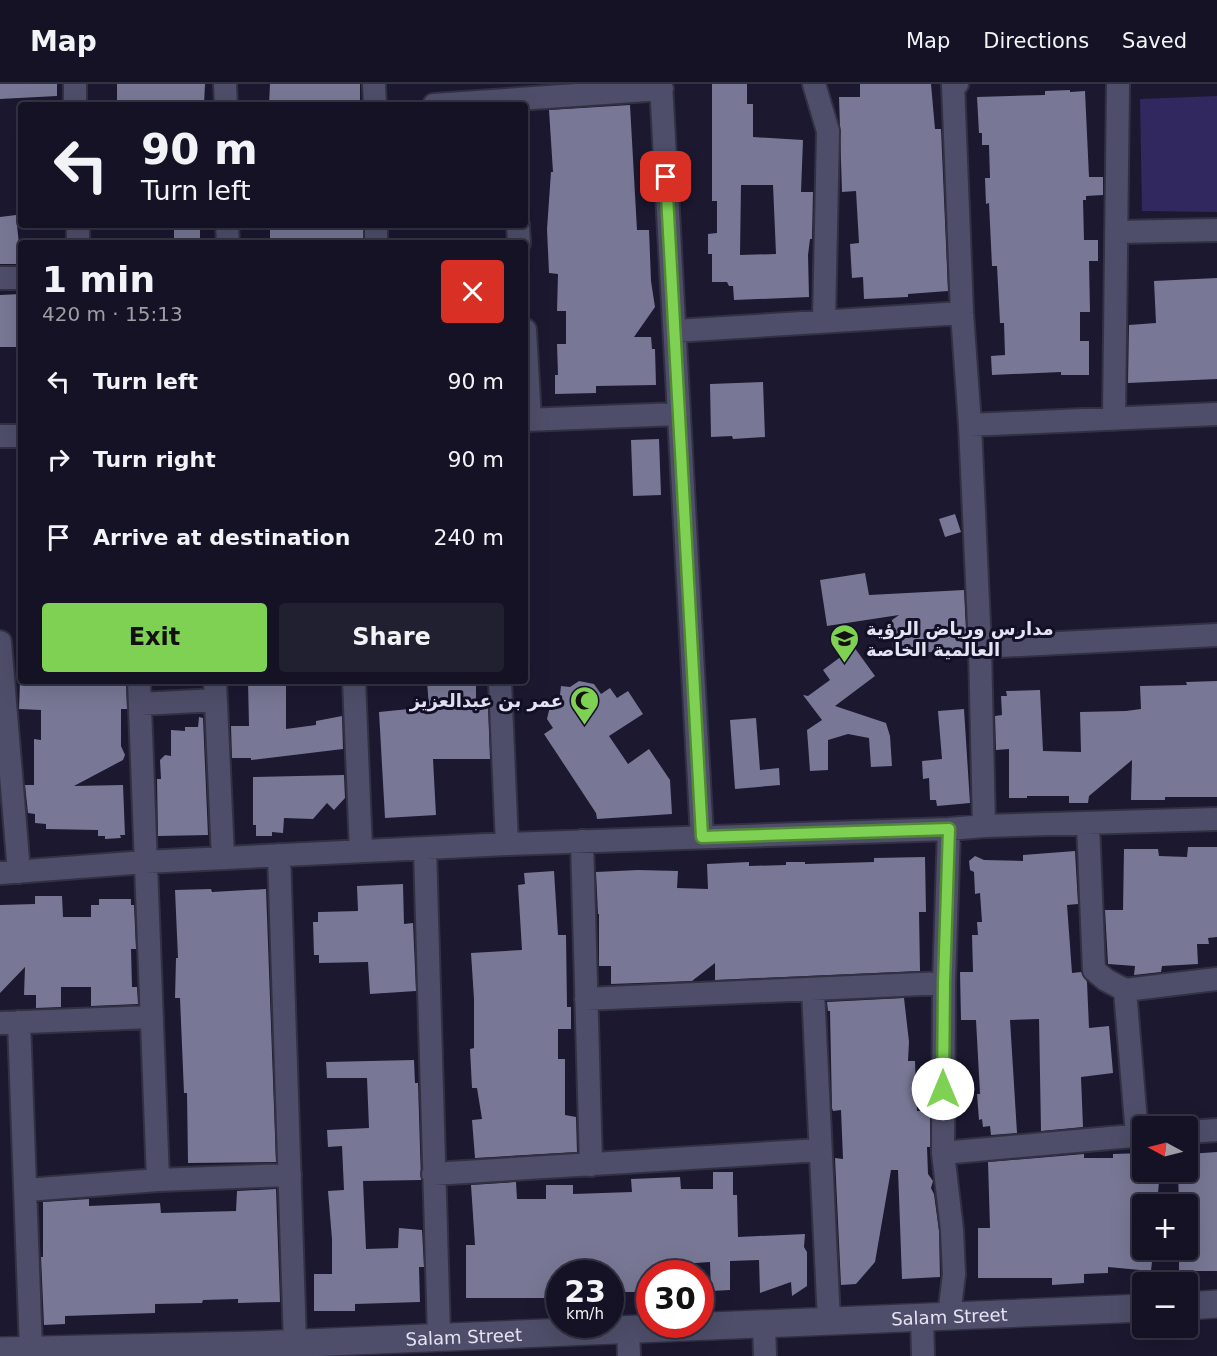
<!DOCTYPE html>
<meta charset="utf-8">
<style>
body{margin:0;font-family:"DejaVu Sans",Vazirmatn,sans-serif;background:#212031;color:#f1f3f6;height:100vh;display:flex;flex-direction:column;font-size:22px;white-space:nowrap}
*{box-sizing:border-box;margin:0}
p{font-size:20px;color:#9d9ea6}
.icon{flex:none;width:33px;height:33px;fill:none;stroke:currentColor;stroke-width:2;stroke-linecap:round;stroke-linejoin:round}
.map{position:relative;flex:1;overflow:hidden}
.drawer{position:absolute;left:18px;top:156px;width:510px;height:444px;display:flex;flex-direction:column;background:#141224;border-radius:6px;box-shadow:0 6px 24px #0002,0 0 0 2px #333241}
.drawer>*{flex:none}
.top-card{position:absolute;left:18px;top:18px;width:510px;height:126px;border-radius:6px;box-shadow:0 6px 24px #0002,0 0 0 2px #333241;background:#141224;color:#f1f3f6;overflow:hidden}
.needle{width:39px;rotate:277deg}
.buttons{position:absolute;left:1132px;top:1032px;display:grid;gap:12px}
.buttons a{display:grid;place-items:center;width:66px;height:66px;border-radius:6px;background:#141224;box-shadow:0 6px 24px #0002,0 0 0 2px #333241;font-size:30px}
.speed{position:absolute;left:546px;top:1176px;display:flex;gap:12px;font-size:30px;font-weight:700;text-align:center}
.speed>*{display:grid;place-content:center;width:78px;height:78px;border-radius:50%;background:#141224;box-shadow:0 6px 24px #0002,0 0 0 2px #333241;line-height:1}
.speed small{font-size:15px;font-weight:400}
.speed .limit{border:9px solid #d22;background:#fff;color:#111}
.pin{position:absolute;display:grid;place-items:center;width:51px;height:51px;color:#fff;margin:-26px;border-radius:12px;box-shadow:0 3px 9px #0006}
.me{position:absolute;width:66px;margin:-33px;rotate:0deg;stroke-linejoin:round;filter:drop-shadow(0 0 4px #0008)}
.turn{display:flex;align-items:center;gap:21px;height:126px;padding:0 24px;font-size:27px}
.turn .icon{width:78px;height:78px;stroke-width:2.5}
.turn b{display:block;font-size:42px;line-height:51px}
.round{display:grid;place-items:center;flex:none;width:63px;height:63px;border-radius:6px;background:#212031}
.overview{display:flex;align-items:center;justify-content:space-between;height:102px;padding:0 24px}
h1{font-size:36px;font-weight:700;line-height:45px}
.primary-button{display:flex;gap:12px;margin-top:auto;padding:12px 24px}
.primary-button a{flex:1;height:69px;border-radius:6px;background:#7ed153;color:#111;font-size:24px;font-weight:700;line-height:69px;text-align:center}
.primary-button a+a{background:#212031;color:#f1f3f6}
ul{padding:0;list-style:none}
li{display:flex;align-items:center;gap:18px;height:78px;padding:0 24px}
li div{flex:1}
li b{display:block;font-size:22px}
li em{font-style:normal}
header{display:flex;align-items:center;gap:36px;box-sizing:border-box;height:84px;padding:0 30px;background:#141224;border-bottom:2px solid #333241}
header strong{font-size:28px}
nav{display:flex;gap:33px;margin-inline-start:auto;font-size:21px}
.map>svg:first-child{display:block}
.green{fill:#30285f}
.building{fill:#787795;fill-rule:evenodd}
.lines{fill:none;stroke-linecap:round;stroke-linejoin:round}
.minor-casing{stroke:#323144;stroke-width:26}
.tertiary-casing{stroke:#323144;stroke-width:30}
.minor{stroke:#4f4e6a;stroke-width:22}
.tertiary{stroke:#4f4e6a;stroke-width:27}
.route-casing{stroke:#528836;stroke-width:15}
.route{stroke:#7ed153;stroke-width:10}
.labels{text-anchor:middle;dominant-baseline:central;stroke-width:6;stroke-linejoin:round;paint-order:stroke}
.poi-label{font-size:18px;font-weight:bold;fill:#e3e3f4;stroke:#120f26;text-anchor:start}
.street-label{font-size:18px;fill:#e3e3f4;stroke:#120f26}
</style>
<header>
<strong>Map</strong>
<nav><a>Map</a><a>Directions</a><a>Saved</a></nav>
</header>
<div class="map">
<svg width="1217" height="1272" viewBox="0 0 1217 1272">
<rect width="100%" height="100%" fill="#1b1830"/>
<path class="green" d="M1217 12V128L1142 127 1140 15Z"/>
<path class="building" d="M0 0H57V12L0 15Z
M117 0H205L204 21H117Z
M270 0H360V21H269Z
M712 0H747V20H753V53L803 56 801 108H813L812 155H810L808 171 809 213 734 216 733 202H729L727 198H712V170H708V150L717 149V117H712ZM741 101H773L776 170 740 171Z
M860 0H931L935 45H941L948 207 908 210V213L864 215 863 193 852 194 850 160 859 159 856 107 842 108 839 13H860Z
M1070 6V8L1085 7 1089 93H1103V111L1086 112V116H1083L1084 156H1098V177H1089L1090 228H1080V257H1089V291H1061V288L992 291 991 272 1005 271 1004 239H1000L997 182H992L989 119 986 120 985 94H990L989 61H982V49H979L977 13 1045 11V7Z
M630 21 637 146H649L651 197 655 223 634 253H651L652 265H655L656 301 596 302V309L555 310V291H558L557 260H566V227H557L558 190 549 189 547 145 551 88H553L549 26Z
M16 131 21 180H0V133Z
M174 141H200V159H174Z
M270 141H363V159H270Z
M1217 194V295L1128 299 1129 241 1156 239 1154 197Z
M21 210V263H0V211Z
M763 298 765 353 733 355 732 352 711 353 710 300Z
M659 355 661 411 633 412 631 356Z
M955 430 961 448 945 453 939 435Z
M865 489 869 511 964 506 967 566 893 570 892 536 899 531 827 542 820 496Z
M854 563 875 592 835 622 886 639 890 652 892 682 871 683 869 654 848 650 828 656V686L810 687 807 646 822 636 803 611 808 612 830 596 823 586Z
M20 597H126L127 625H121V662L125 671 123 676 74 702 123 701 125 751H120L121 754 105 755V752H98V746L46 745V740L35 739V730L28 729 25 701H34V655L41 656V626L19 625Z
M248 597H286V645L316 641V637L342 632 343 665 251 676V674H232L231 642H249Z
M427 597H476V622H488L490 675H433L436 731 385 734 379 628 429 623Z
M579 597 594 600 601 610 610 604 617 614 628 607 643 630 609 652 628 680 649 665 670 696 672 730 597 735 596 729 544 650 553 644 547 635 551 618 560 611 561 602 570 603Z
M1217 597V713H1165V716H1131L1132 676 1089 712 1088 719H1069V712H1027V714H1009V665L996 666 995 632 1002 631 1001 612H1007L1006 607 1040 606 1043 667 1081 668 1080 628 1126 627 1141 625 1140 602 1187 601 1186 598Z
M964 625 970 719 937 722 936 716H930L929 694 923 695 922 677 942 675 938 627Z
M199 633 203 634 208 751 158 752 157 695H161L160 676 165 671 171 672V646L185 647V643H198Z
M756 634 760 686 779 684 780 701 735 705 730 636Z
M344 691 345 714 334 726 327 719 313 735 284 734 283 749 272 748V752H256V741H253V693Z
M1188 763H1217V853L1208 854 1209 860H1197L1198 880 1162 882 1161 888 1134 891 1135 882 1108 880 1105 826H1123L1124 765H1158L1159 772 1187 773Z
M1075 767 1078 820 1067 821 1072 889 1081 888 1087 898 1089 944 1109 942 1113 989 1081 993 1083 1043 1041 1047 1039 935 1010 936 1017 1049 991 1051 990 1042 983 1043 982 1035 979 1036 977 1010H980L976 936H961L960 888H973L972 851H978L977 838H982L980 809 975 810 974 788 970 786 969 777 975 772 984 776 1023 777V771Z
M925 773 926 828H919L920 887 715 896V879L692 897 611 900V882H599V830H598L596 788 638 786 678 787 677 804 708 805 707 780 749 778V782L786 781V778H805V780L874 778V774Z
M554 787 558 851H566L567 923H571V945H558V975H565V1031L576 1033 577 1068 475 1074 472 1036 482 1035 477 1004H472L470 965 474 964V915L471 869 522 866 518 801 525 800 524 789Z
M403 800 404 840 413 839 416 907 370 910 368 878 319 879V871H314L313 838H318V828L358 827 357 802Z
M211 805 212 808 266 805 276 1078 188 1079 187 1009H184L180 914H175L176 874H178L175 806Z
M35 812H62L63 833H91V821H99V815H131V821H134L136 865H131L132 903H137L138 920 91 922V903H61V923L36 924V911H24L25 883 0 909V821L35 820Z
M904 914 909 958 908 977H915L917 1027 930 1026V1063H927L928 1090 933 1097 931 1104 934 1110 939 1147 940 1193 902 1195 898 1086H891L875 1178 856 1200 841 1201 835 1074 843 1075 841 1026 833 1027 832 1024 830 927H828L827 918Z
M414 976 415 999H418L421 1096 363 1097 366 1165 398 1164 399 1144 422 1146 424 1183H419L420 1218 355 1220V1227H314V1190H332V1155L328 1107 344 1106 342 1062 328 1063 327 1046 369 1044 367 994H327L326 978Z
M1217 1068V1187H1179V1166H1188V1120H1179L1178 1088H1188V1070Z
M1143 1069V1088H1160L1157 1120H1143V1167L1153 1168 1151 1187 1108 1183V1189L1084 1190V1199L1052 1201V1194H978V1144H990L988 1078 1084 1070V1074H1113V1070Z
M713 1088H733V1111H737L738 1153 805 1150 804 1163 807 1168V1202L792 1212 791 1198 760 1209 759 1176 730 1177V1206L711 1207 710 1178 680 1180V1190H650V1208H610V1190H560V1214H466V1161H475L471 1101 516 1098 517 1115H546V1101H573V1110L632 1108 631 1095 680 1093 681 1105H713Z
M276 1105 280 1218 238 1219V1215L203 1216 202 1219 155 1220V1229L65 1232V1240L44 1241 41 1173H43V1118L89 1115V1122L160 1119 161 1129 236 1127 237 1107Z"/>
<g class="lines">
<defs>
<path id="minor" d="M75 0V21
M225 0 226 21
M374 0 375 21
M661 0 702 753
M814 0 828 47 824 237
M957 0H953L962 229 970 341 980 563 984 742
M434 21 662 5
M78 141V159
M227 141 228 159
M376 141V159
M518 141 519 159
M1116 148 1217 146
M0 194H21
M525 246 530 336
M675 247 962 229
M1114 335 1118 0
M525 336 678 330
M970 341 1217 330
M0 352H21
M0 558 19 788
M980 563 1217 551
M139 597 158 1096
M215 597 223 774
M354 597 361 767
M500 597 507 760
M140 620 216 616
M1088 740 1094 886 1106 896 1125 906 1217 895
M582 757 591 1081
M425 765 439 1252
M279 771 295 1258
M0 789 145 778 507 760 949 745 984 742 1217 735
M813 906 829 1237
M1125 906 1137 1051
M586 915 944 899
M19 938 31 1266
M0 939 152 933
M1188 1048 1217 1046
M943 1069 1143 1051
M433 1090 819 1066
M26 1106 158 1096 290 1091
M949 1232 954 1190 952 1146 943 1069 944 899 949 745
M922 1233 923 1272
M764 1239 765 1272
M628 1245 629 1272"/>
<g id="tertiary">
<path d="M1188 1222 1217 1220"/>
<path id="s1" d="M0 1267 257 1261 1143 1224"/>
</g>
</defs>
<use href="#minor" class="minor-casing"/>
<use href="#tertiary" class="tertiary-casing"/>
<use href="#minor" class="minor"/>
<use href="#tertiary" class="tertiary"/>
</g>
<g class="lines">
<defs>
<path id="route" d="M666 93 702 753 949 745 944 899 943 1005"/>
</defs>
<use href="#route" class="route-casing"/>
<use href="#route" class="route"/>
</g>
<defs>
<symbol id="school-pin" viewBox="-11 -11 22 30"><path d="M0 17L-7.5 6A9.5 9.5 0 1 1 7.5 6Z" fill="#7ed153" stroke="#120f26"/><path d="M0-5L7-2L0 1L-7-2ZM-4 1L0 2.5L4 1V4Q0 6-4 4Z" fill="#111"/></symbol>
<symbol id="mosque-pin" viewBox="-11 -11 22 30"><path d="M0 17L-7.5 6A9.5 9.5 0 1 1 7.5 6Z" fill="#7ed153" stroke="#120f26"/><path d="M3.5-4.9A6 6 0 1 0 3.5 4.9A5 5 0 1 1 3.5-4.9Z" fill="#111"/></symbol>
</defs>
<g fill-rule="evenodd">
<use href="#school-pin" x="828" y="538" width="33" height="45"/>
<use href="#mosque-pin" x="568" y="600" width="33" height="45"/>
</g>
<g class="labels">
<g class="poi-label">
<text x="866" y="544">مدارس ورياض الرؤية<tspan x="866" dy="21">العالمية الخاصة</tspan></text>
<text x="563" y="616" text-anchor="end">عمر بن عبدالعزيز</text>
</g>
<g class="street-label">
<text stroke="none"><textPath href="#s1" startOffset="950">Salam Street</textPath></text>
<text stroke="none"><textPath href="#s1" startOffset="464">Salam Street</textPath></text>
</g>
</g>
</svg>
<div class="buttons">
<a><svg class="needle" viewBox="-14 -14 28 28"><path d="M0-13l5 13h-10z" fill="#e53935"/><path d="M0 13l5-13h-10z" fill="#9d9ea6"/></svg></a>
<a>+</a>
<a>−</a>
</div>
<div class="speed"><div>23<small>km/h</small></div><div class="limit">30</div></div>
<div class="pin" style="left:666px;top:93px;background:#d93025"><svg class="icon" aria-label="arrive" viewBox="0 0 24 24"><path d="M6 21V4h12l-3 4 3 4H6"/></svg></div>
<svg class="me" style="left:943px;top:1005px" viewBox="-20 -20 40 40"><circle r="19" fill="#fff"/><path d="M0-13L10 11 0 6-10 11z" fill="#7ed153"/></svg>
<div class="top-card">
<div class="turn"><svg class="icon" aria-label="left" viewBox="0 0 24 24"><path d="M17 20v-9H6M10 6l-5 5 5 5"/></svg><div><b>90 m</b>Turn left</div></div>
</div>
<section class="drawer">
<div class="overview"><div><h1>1 min</h1><p>420 m · 15:13</p></div><a class="round" style="background:#d93025;color:#fff"><svg class="icon" aria-label="close" viewBox="0 0 24 24"><path d="M6 6l12 12M18 6L6 18"/></svg></a></div>
<ul>
<li><svg class="icon" aria-label="left" viewBox="0 0 24 24"><path d="M17 20v-9H6M10 6l-5 5 5 5"/></svg><div><b>Turn left</b></div><em>90 m</em></li>
<li><svg class="icon" aria-label="right" viewBox="0 0 24 24"><path d="M7 20v-9h11M14 6l5 5-5 5"/></svg><div><b>Turn right</b></div><em>90 m</em></li>
<li><svg class="icon" aria-label="arrive" viewBox="0 0 24 24"><path d="M6 21V4h12l-3 4 3 4H6"/></svg><div><b>Arrive at destination</b></div><em>240 m</em></li>
</ul>
<div class="primary-button"><a>Exit</a><a>Share</a></div>
</section>
</div>
